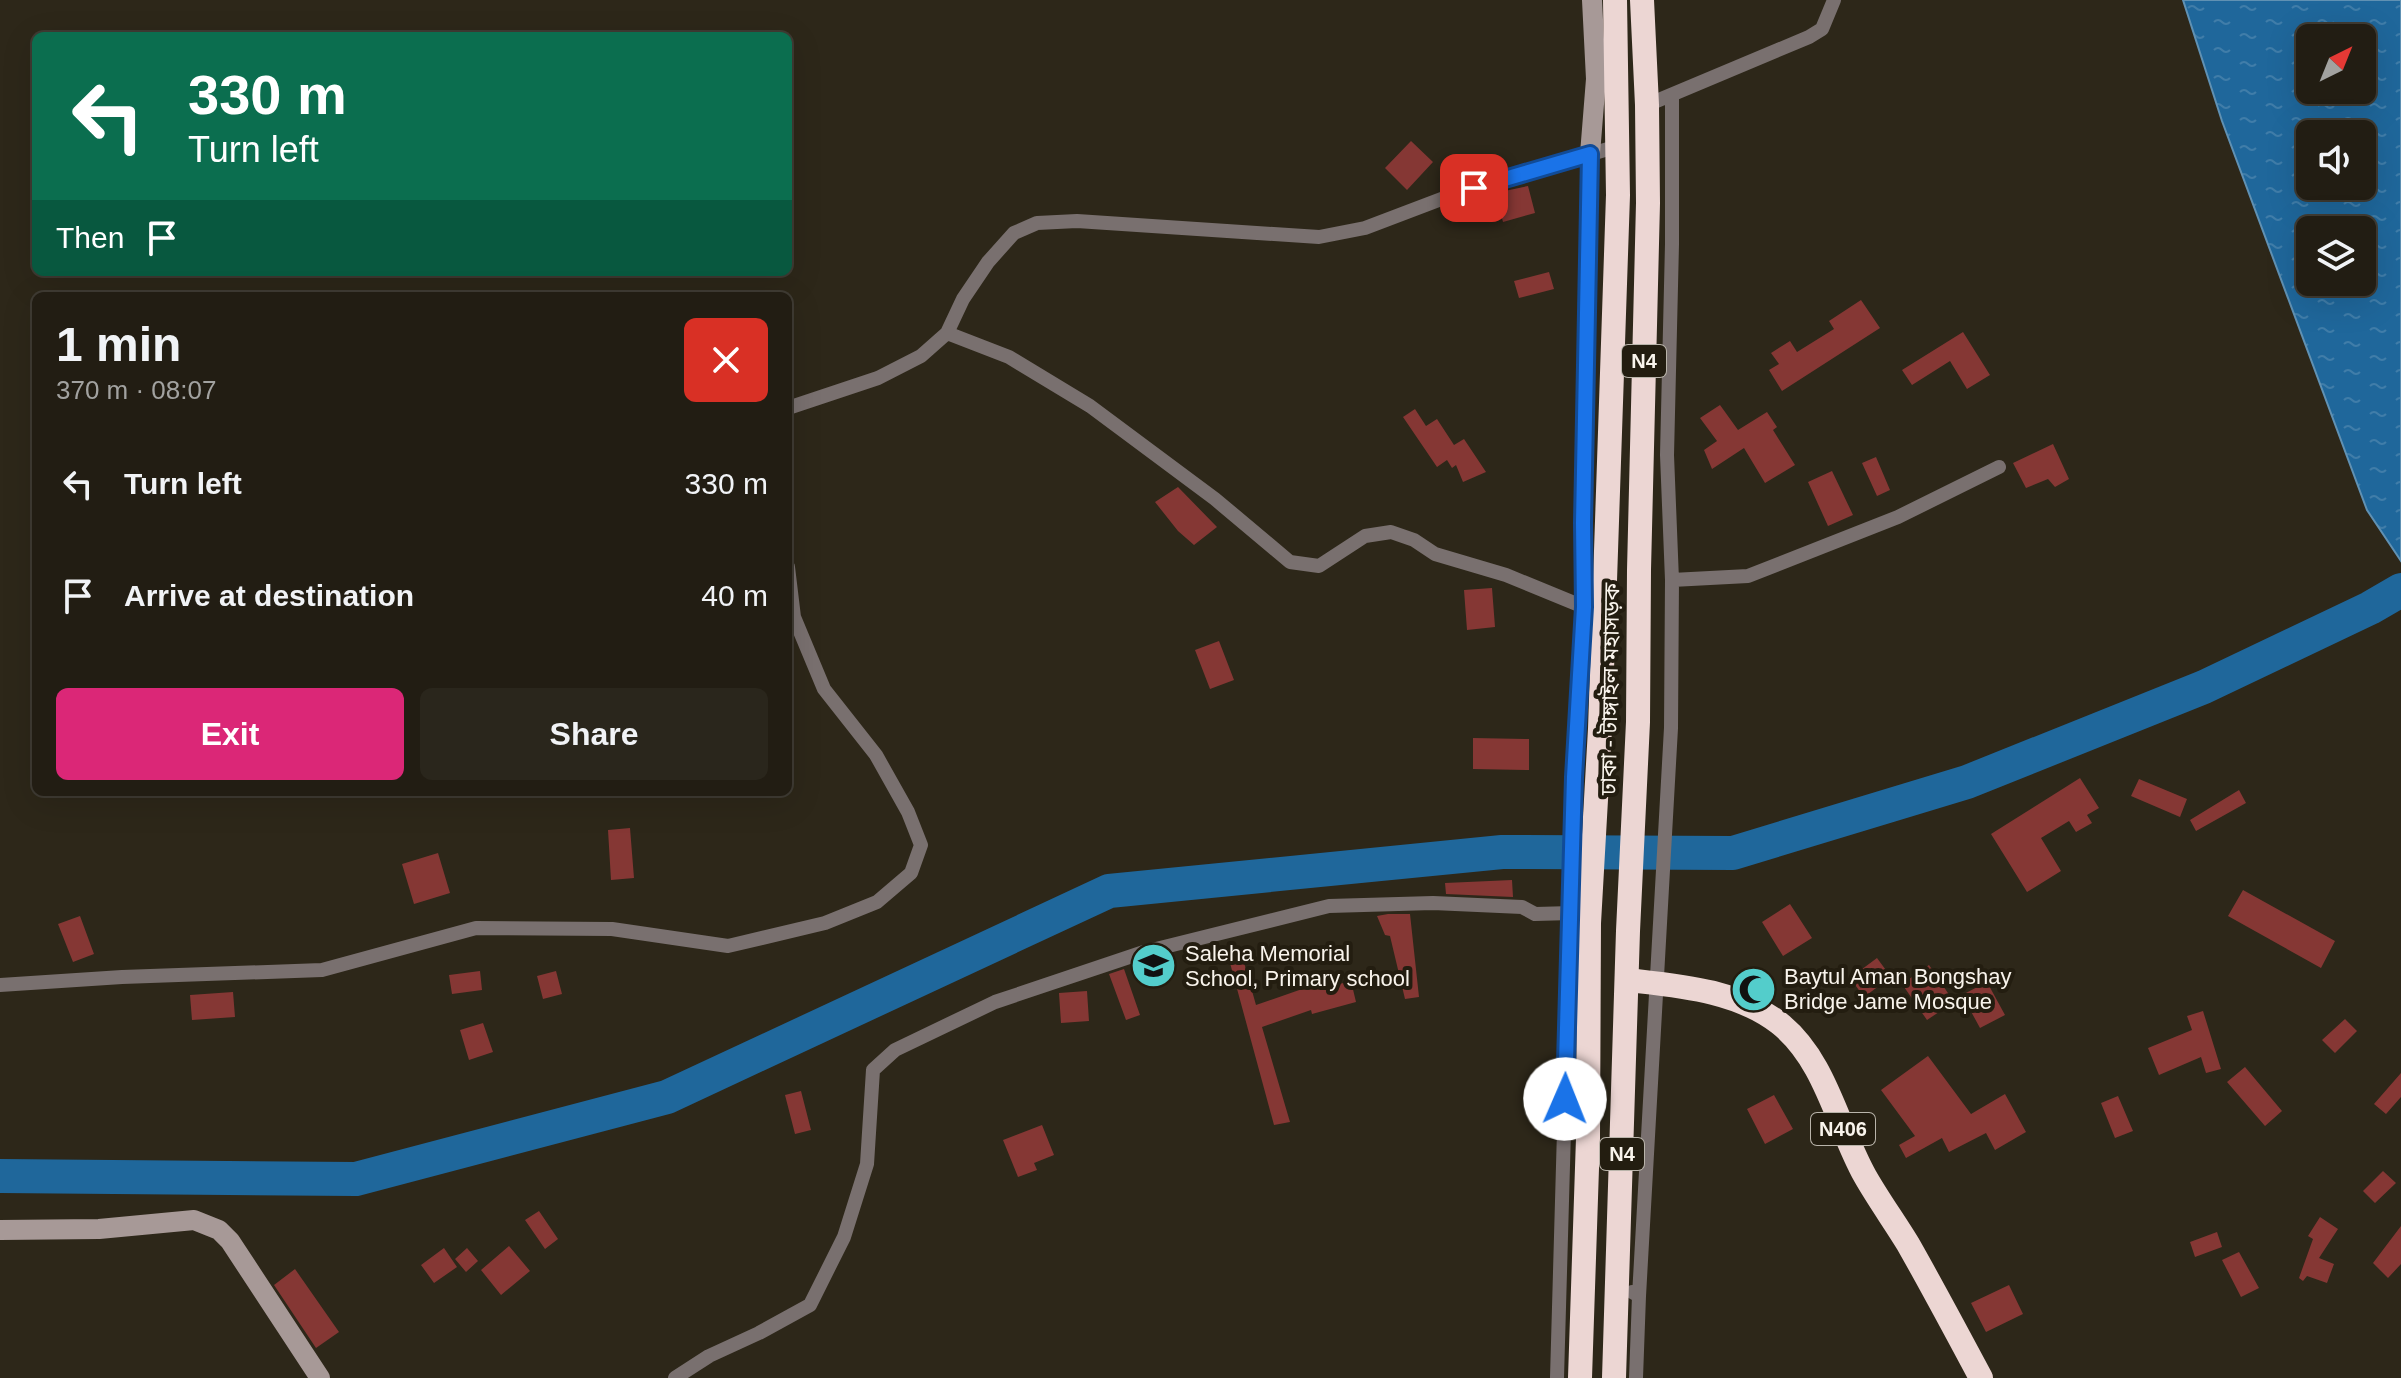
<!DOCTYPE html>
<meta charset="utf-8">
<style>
body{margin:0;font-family:Arial,"Noto Sans Bengali",sans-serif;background:#2a261c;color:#f1f3f6;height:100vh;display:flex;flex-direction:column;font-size:30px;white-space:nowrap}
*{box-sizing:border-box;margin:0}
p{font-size:26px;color:#a2a2a0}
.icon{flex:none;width:44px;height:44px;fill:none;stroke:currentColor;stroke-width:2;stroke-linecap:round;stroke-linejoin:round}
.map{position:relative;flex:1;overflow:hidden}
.sheet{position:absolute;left:32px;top:292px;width:760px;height:504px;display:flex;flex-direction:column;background:#221d13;border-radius:12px;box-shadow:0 8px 32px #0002,0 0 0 2px #3f3b33}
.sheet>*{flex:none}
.banner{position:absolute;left:32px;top:32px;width:760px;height:244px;border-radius:12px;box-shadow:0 8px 32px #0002,0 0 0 2px #3f3b33;background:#0b6e4f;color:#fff;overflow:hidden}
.needle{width:52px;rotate:43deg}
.tools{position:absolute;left:2296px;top:24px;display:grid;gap:16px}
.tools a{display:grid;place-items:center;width:80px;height:80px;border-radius:12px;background:#221d13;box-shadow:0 8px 32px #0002,0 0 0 2px #3f3b33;font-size:40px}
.pin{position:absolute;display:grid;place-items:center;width:68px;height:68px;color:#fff;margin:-34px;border-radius:16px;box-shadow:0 4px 12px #0006}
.me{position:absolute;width:88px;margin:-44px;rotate:1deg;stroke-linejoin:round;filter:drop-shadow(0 0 6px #0008)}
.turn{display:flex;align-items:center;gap:28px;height:168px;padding:0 24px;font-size:36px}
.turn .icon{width:104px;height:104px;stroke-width:2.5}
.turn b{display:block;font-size:56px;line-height:68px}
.then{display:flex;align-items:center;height:76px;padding:0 24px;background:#0003;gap:16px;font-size:30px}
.round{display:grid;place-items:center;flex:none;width:84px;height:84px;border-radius:12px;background:#2a261c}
.head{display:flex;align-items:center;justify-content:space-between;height:136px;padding:0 24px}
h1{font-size:48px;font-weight:600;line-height:60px}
.button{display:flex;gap:16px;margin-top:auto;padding:16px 24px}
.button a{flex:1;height:92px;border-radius:12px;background:#db2777;color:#fff;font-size:32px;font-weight:600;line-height:92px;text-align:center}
.button a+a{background:#2a261c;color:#f1f3f6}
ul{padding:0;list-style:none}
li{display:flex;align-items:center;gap:24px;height:112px;padding:0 24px}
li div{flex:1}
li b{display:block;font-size:30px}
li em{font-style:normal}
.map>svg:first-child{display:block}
.water{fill:url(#water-ripples);stroke:#6091b3;stroke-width:2;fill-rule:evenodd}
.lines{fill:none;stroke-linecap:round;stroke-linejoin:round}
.river{stroke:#1f679b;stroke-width:34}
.building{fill:#853734}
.street{stroke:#79706f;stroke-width:14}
.secondary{stroke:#a79997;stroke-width:20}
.highway{stroke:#ecd6d3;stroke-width:24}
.route-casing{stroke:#114b97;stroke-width:20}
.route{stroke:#1a73e8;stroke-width:14}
.labels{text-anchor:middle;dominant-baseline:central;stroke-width:8;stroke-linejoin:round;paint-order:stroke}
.shield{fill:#231d10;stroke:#b9b4aa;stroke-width:2}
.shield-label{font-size:20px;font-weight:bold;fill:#f9f4ec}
.street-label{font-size:22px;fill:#f9f4ec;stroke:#231d10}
.poi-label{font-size:22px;fill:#f9f4ec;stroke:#231d10;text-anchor:start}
</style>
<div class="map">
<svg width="2401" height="1378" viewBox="0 0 2401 1378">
<defs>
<pattern id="water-ripples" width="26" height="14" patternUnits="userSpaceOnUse" patternTransform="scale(2)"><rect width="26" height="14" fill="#1f679b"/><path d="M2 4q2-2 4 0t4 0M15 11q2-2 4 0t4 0" fill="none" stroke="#407da9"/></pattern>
</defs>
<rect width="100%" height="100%" fill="#2d2719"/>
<path class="water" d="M2183 0H2401V561L2367 510 2222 121ZM2310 38H2362V90H2310ZM2310 134H2362V186H2310ZM2310 230H2362V282H2310Z"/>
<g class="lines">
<path class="river" d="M0 1176 356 1179 667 1097 1109 891 1502 852 1733 853 1967 782 2204 687 2370 608 2401 590"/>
</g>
<path class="building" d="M1411 141 1433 162 1407 190 1385 168Z
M1528 186 1535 213 1503 222 1495 193Z
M1549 272 1554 289 1519 298 1514 281Z
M1861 300 1880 328 1782 391 1769 370 1779 364 1771 353 1790 341 1797 352 1834 329 1829 321Z
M1963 332 1990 375 1967 389 1950 361 1912 385 1902 370Z
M1720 405 1738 430 1767 412 1777 427 1773 430 1795 465 1765 483 1744 448 1712 469 1704 450 1717 441 1700 418Z
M1415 409 1426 426 1437 419 1454 445 1464 439 1486 472 1463 482 1456 465 1452 468 1447 460 1437 467 1403 417Z
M2053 444 2069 479 2055 487 2048 479 2026 488 2013 463Z
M1876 457 1890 490 1877 496 1862 463Z
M1832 471 1853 515 1828 526 1808 482Z
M1178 487 1217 527 1194 545 1178 531 1155 502Z
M1492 588 1495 627 1467 630 1464 590Z
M1219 641 1234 680 1210 689 1195 650Z
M1473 738 1529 739V770L1473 769Z
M2080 778 2099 808 2087 815 2092 823 2076 832 2069 821 2041 838 2061 871 2027 892 1991 834Z
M2139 779 2187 799 2180 817 2131 796Z
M2239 790 2246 803 2196 831 2190 820Z
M630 828 634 878 611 880 608 830Z
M438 853 450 893 414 904 402 864Z
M1512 880 1513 897 1446 894 1445 883Z
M2243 890 2335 941 2321 968 2228 916Z
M1790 904 1812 938 1783 956 1762 922Z
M1388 914H1410L1419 997 1405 999 1390 936 1385 935 1377 916Z
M80 916 94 954 73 962 58 924Z
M1877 958 1891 977 1864 997 1850 978Z
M1243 959 1256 1005 1305 988 1303 979 1325 974 1328 987 1351 981 1356 1002 1312 1014 1311 1010 1262 1027 1290 1122 1274 1125 1230 963Z
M1929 965 1954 1002 1927 1020 1902 984Z
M1124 969 1140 1015 1126 1020 1109 974Z
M480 971 482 990 452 994 449 975Z
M556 971 562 994 543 999 537 976Z
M1987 982 2005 1015 1980 1028 1962 995Z
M1087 991 1089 1021 1061 1023 1059 993Z
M233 992 235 1017 192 1020 190 995Z
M2203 1011 2221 1069 2206 1073 2201 1057 2159 1075 2148 1048 2192 1030 2187 1016Z
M2345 1019 2357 1031 2335 1053 2322 1040Z
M483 1023 493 1052 469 1060 460 1030Z
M1928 1056 1971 1114 2005 1094 2026 1132 1995 1150 1986 1133 1949 1152 1942 1138 1906 1158 1899 1145 1915 1136 1881 1090Z
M2245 1067 2282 1111 2265 1126 2227 1082Z
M2401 1073V1097L2386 1114 2374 1104Z
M801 1091 811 1130 795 1134 785 1095Z
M1774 1095 1793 1129 1765 1144 1747 1109Z
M2118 1096 2133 1131 2115 1138 2101 1103Z
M1042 1125 1054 1155 1034 1163 1037 1170 1018 1177 1003 1140Z
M2383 1171 2396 1183 2375 1203 2363 1191Z
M539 1211 558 1239 545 1249 525 1220Z
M2320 1217 2338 1229 2319 1258 2334 1264 2327 1283 2307 1276 2303 1281 2299 1278 2313 1239 2308 1236Z
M2401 1226V1264L2388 1278 2373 1263Z
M2217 1232 2222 1247 2195 1257 2190 1242Z
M509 1246 530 1271 501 1295 481 1270Z
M444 1248 457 1267 434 1283 421 1265Z
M467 1248 478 1261 466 1272 455 1259Z
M2239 1252 2259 1288 2241 1297 2222 1260Z
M295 1269 339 1332 316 1348 274 1285Z
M2009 1285 2023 1314 1986 1332 1971 1303Z"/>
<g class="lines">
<path class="street" d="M1647 105 1809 37 1822 29 1834 0
M947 333 1009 357 1090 406 1215 499 1290 562 1319 566 1365 536 1391 532 1414 540 1435 554 1506 575 1584 607
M788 408 878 378 921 356 947 333 963 299 988 262 1014 233 1037 223 1077 221 1319 237 1365 228 1444 198 1618 146
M1672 580 1748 576 1898 517 1999 467
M0 985 122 977 322 970 476 928 612 929 728 946 825 923 877 902 911 873 921 845 908 812 876 755 824 689 794 617 788 567
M1632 1292 1639 1296 1636 1378
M1639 1296 1671 728 1672 580 1667 455 1672 244V95
M675 1378 709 1356 759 1333 810 1305 844 1237 867 1164 873 1070 895 1050 995 1002 1144 952 1329 906 1433 903 1522 907 1535 914 1572 913
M1557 1378 1574 777 1584 607 1583 523 1590 154"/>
<path class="secondary" d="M1590 154 1596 79 1592 0
M0 1230 99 1229 194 1220 219 1230 230 1241 320 1378"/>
<path class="highway" d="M1628 980C1680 986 1736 990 1779 1023 1826 1060 1837 1126 1865 1176 1878 1199 1894 1221 1908 1244 1933 1288 1957 1333 1981 1378
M1580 1378 1588 1138 1589 923 1600 729 1618 195 1615 0
M1614 1378 1628 931 1638 722 1639 570 1648 203 1647 105 1642 0"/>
</g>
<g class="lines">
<defs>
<path id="route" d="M1474 188 1590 154 1583 523 1584 607 1574 777 1565 1099"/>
</defs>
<use href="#route" class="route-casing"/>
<use href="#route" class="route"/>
</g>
<defs>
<symbol id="school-disc" viewBox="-11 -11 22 22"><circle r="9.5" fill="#53cdcb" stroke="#231d10"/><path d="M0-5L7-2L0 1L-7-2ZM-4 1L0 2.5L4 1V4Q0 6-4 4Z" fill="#111"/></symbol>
<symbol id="mosque-disc" viewBox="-11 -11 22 22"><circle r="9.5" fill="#53cdcb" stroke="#231d10"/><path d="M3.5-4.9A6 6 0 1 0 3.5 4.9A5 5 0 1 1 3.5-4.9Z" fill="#111"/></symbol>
</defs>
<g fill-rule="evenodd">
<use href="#school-disc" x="1128" y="940" width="51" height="51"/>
<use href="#mosque-disc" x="1728" y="964" width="51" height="51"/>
</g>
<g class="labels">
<g class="shield">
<rect x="1622" y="345" width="44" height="32" rx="6"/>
<rect x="1811" y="1113" width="64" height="32" rx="6"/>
<rect x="1600" y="1138" width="44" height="32" rx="6"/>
</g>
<g class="shield-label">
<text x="1644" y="361">N4</text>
<text x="1843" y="1129">N406</text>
<text x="1622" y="1154">N4</text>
</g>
<g class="street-label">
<text transform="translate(1610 689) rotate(-89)">ঢাকা - টাঙ্গাইল মহাসড়ক</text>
</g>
<g class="poi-label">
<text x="1185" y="953">Saleha Memorial<tspan x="1185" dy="25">School, Primary school</tspan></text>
<text x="1784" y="976">Baytul Aman Bongshay<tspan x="1784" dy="25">Bridge Jame Mosque</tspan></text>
</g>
</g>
</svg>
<div class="tools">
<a><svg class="needle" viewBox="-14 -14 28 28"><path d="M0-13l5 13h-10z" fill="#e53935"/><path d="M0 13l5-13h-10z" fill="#a2a2a0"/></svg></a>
<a><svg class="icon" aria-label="sound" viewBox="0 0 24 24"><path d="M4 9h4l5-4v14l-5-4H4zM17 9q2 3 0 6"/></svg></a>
<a><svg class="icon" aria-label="layers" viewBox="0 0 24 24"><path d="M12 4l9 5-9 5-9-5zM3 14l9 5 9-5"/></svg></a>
</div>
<div class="pin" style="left:1474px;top:188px;background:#d93025"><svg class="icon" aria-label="arrive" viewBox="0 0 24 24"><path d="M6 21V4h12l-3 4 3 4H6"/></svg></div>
<svg class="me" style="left:1565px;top:1099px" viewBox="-20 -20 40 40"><circle r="19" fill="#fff"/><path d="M0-13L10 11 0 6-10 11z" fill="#1a73e8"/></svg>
<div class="banner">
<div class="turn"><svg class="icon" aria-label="left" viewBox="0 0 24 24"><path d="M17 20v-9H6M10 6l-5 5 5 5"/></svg><div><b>330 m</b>Turn left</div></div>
<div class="then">Then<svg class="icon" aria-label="arrive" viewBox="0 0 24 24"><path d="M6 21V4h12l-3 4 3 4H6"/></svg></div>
</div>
<section class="sheet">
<div class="head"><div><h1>1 min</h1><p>370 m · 08:07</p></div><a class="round" style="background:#d93025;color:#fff"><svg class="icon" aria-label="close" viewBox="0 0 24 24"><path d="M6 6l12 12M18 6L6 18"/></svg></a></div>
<ul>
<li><svg class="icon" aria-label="left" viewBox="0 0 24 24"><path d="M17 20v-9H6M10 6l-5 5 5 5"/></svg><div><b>Turn left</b></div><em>330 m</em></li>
<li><svg class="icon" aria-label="arrive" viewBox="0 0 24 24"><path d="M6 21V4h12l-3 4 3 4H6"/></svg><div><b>Arrive at destination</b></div><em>40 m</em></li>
</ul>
<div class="button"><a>Exit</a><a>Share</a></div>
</section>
</div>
